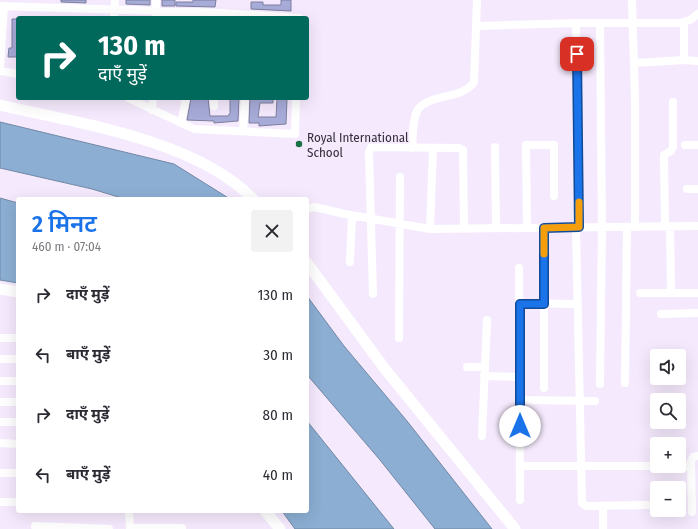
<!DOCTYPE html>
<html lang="hi">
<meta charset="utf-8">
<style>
body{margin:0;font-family:"Fira Sans Condensed","Noto Sans Devanagari",sans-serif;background:#f2f2f3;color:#2b2b33;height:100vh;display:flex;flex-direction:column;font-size:15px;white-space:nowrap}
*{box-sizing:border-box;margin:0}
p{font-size:13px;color:#7c7c81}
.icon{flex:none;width:22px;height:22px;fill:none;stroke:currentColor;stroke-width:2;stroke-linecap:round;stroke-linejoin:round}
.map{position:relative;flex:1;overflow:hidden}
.details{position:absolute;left:16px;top:197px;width:293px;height:316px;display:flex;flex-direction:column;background:#fff;border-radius:4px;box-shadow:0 4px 16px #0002}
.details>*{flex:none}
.banner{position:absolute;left:16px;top:16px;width:293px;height:84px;border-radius:4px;box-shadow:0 4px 16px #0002;background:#00695c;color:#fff;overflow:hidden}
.buttons{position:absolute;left:650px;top:349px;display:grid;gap:8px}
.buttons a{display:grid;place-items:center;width:36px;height:36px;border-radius:4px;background:#fff;box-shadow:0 4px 16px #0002;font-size:20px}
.pin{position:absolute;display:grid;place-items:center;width:34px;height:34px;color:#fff;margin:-17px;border-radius:8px;box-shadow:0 2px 6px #0006}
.me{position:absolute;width:44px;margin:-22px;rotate:0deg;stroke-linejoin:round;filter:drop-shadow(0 0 3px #0008)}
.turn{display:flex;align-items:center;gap:14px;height:84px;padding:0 16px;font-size:18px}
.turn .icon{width:52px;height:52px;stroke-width:2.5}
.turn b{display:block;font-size:28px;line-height:34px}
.round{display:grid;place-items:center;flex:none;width:42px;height:42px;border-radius:4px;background:#f2f2f3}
.summary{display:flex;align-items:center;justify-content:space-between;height:68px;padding:0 16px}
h1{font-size:24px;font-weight:600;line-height:30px;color:#1a73e8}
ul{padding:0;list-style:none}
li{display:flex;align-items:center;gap:12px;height:60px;padding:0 16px}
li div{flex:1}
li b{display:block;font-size:15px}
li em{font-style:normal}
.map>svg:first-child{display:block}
.water{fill:#8baed2;stroke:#7288a5}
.building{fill:#a7abd8;stroke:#7c7f9d}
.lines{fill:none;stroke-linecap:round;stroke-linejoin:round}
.street{stroke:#fff;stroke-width:8}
.secondary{stroke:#fff;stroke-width:11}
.route-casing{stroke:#114b97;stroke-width:10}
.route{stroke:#1a73e8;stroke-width:7}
.slow{stroke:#f59e0b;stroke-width:7}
.poi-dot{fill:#187145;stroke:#f5eafd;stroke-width:1.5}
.labels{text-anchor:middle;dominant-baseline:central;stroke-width:3.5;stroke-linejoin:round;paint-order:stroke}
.poi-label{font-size:13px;fill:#362f3b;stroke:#f5eafd;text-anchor:start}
</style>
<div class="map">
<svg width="698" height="529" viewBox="0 0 698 529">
<rect width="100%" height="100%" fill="#f5eafd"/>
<path class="water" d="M0 122 174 164 230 199H125L92 189 0 168Z
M0 198 18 203V283L0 280Z
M307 296 344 346 407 421 492 529H435L380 460 309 377 307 374Z
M307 421 394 529H295L282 511H307Z"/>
<path class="building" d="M61 0H86V3L61 2Z
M126 0H150V5L126 4Z
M162 0H175V6H162Z
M193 0H216L215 7 176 6V2H193Z
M281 0H291V11L251 9V2H263V5H281Z
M12 19H18V57H8L9 48H12Z
M191 98H208L210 116H228L230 113V98H239L238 121 214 123V121L187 120Z
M250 98H273V103H260L258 117H276L277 99H287L286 124 259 126V123H249Z"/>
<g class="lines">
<path class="street" d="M632 0 635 99V227
M0 6 223 13 299 18
M114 18 115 0
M156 18V0
M684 22V60L698 61
M576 23 579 227
M600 23 602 227 600 384
M477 26 576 23H680L690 20 698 14
M634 63 684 60
M0 69 4 6
M0 71 18 74
M128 98 194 129 295 134 296 98
M214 106V98
M152 110 153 98
M181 123 186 98
M243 131 245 98
M685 145H698
M495 147 496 228
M412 148C413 137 412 122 417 111 427 93 463 100 474 82L477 0
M687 189H698
M307 209 314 207 345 214 430 229 698 226
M665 226 664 155 671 151 673 147V102
M670 226 671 292
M576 227 582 503 586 506 648 505
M527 228 526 145H554V196
M544 228V388
M430 229 433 148
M350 262 352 216
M519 268 520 500
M640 293H698
M373 294 369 153 371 147 459 148 463 150 464 229
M520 303 578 304
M661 314 698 313
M0 338H18
M399 338 400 177
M0 359H18
M467 367H485
M484 376 520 377
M0 381H18
M625 383 627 227
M520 400 595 401
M0 402H18
M0 422H18
M482 436 487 320
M0 443 18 444
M520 466H661
M679 466H691
M0 473H18
M0 502H18
M603 506V529
M129 511 130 529
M692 512 691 461 693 457 698 456
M35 526 109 529
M130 528H182"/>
<path class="secondary" d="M0 105C78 123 196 140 253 199
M307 263 385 369 515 529
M0 289 18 292
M265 511 280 529"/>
</g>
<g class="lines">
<defs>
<path id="route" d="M520 426V304H544V228L579 227 577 54"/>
</defs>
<use href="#route" class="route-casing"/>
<use href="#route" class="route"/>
<path class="slow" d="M544 254V228L579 227V202"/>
</g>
<circle class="poi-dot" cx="299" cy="144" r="4"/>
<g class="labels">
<g class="poi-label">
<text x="307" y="137">Royal International<tspan x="307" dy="15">School</tspan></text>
</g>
</g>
</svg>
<div class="buttons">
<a><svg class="icon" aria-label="sound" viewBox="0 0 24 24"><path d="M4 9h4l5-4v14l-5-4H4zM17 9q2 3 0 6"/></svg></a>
<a><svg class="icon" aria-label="search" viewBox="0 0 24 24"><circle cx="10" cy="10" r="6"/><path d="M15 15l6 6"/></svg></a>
<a>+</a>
<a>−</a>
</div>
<div class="pin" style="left:577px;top:54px;background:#d93025"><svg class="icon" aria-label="arrive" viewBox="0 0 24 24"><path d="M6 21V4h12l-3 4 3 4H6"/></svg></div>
<svg class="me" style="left:520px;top:426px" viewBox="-20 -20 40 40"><circle r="19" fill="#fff"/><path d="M0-13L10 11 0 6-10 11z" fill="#1a73e8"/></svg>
<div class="banner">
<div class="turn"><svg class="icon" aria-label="right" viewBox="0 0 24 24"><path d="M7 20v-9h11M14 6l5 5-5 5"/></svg><div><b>130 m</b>दाएँ मुड़ें</div></div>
</div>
<section class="details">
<div class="summary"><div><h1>2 मिनट</h1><p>460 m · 07:04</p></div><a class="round"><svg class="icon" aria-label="close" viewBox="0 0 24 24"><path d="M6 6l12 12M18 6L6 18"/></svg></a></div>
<ul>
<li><svg class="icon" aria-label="right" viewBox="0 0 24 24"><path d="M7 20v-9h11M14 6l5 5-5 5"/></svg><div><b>दाएँ मुड़ें</b></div><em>130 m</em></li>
<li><svg class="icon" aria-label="left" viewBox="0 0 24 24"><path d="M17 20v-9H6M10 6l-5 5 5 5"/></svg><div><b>बाएँ मुड़ें</b></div><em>30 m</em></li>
<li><svg class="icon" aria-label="right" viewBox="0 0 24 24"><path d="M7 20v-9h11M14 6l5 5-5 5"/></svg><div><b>दाएँ मुड़ें</b></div><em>80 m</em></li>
<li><svg class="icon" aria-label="left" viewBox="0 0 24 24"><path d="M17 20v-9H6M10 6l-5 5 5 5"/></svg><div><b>बाएँ मुड़ें</b></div><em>40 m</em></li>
</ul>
</section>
</div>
